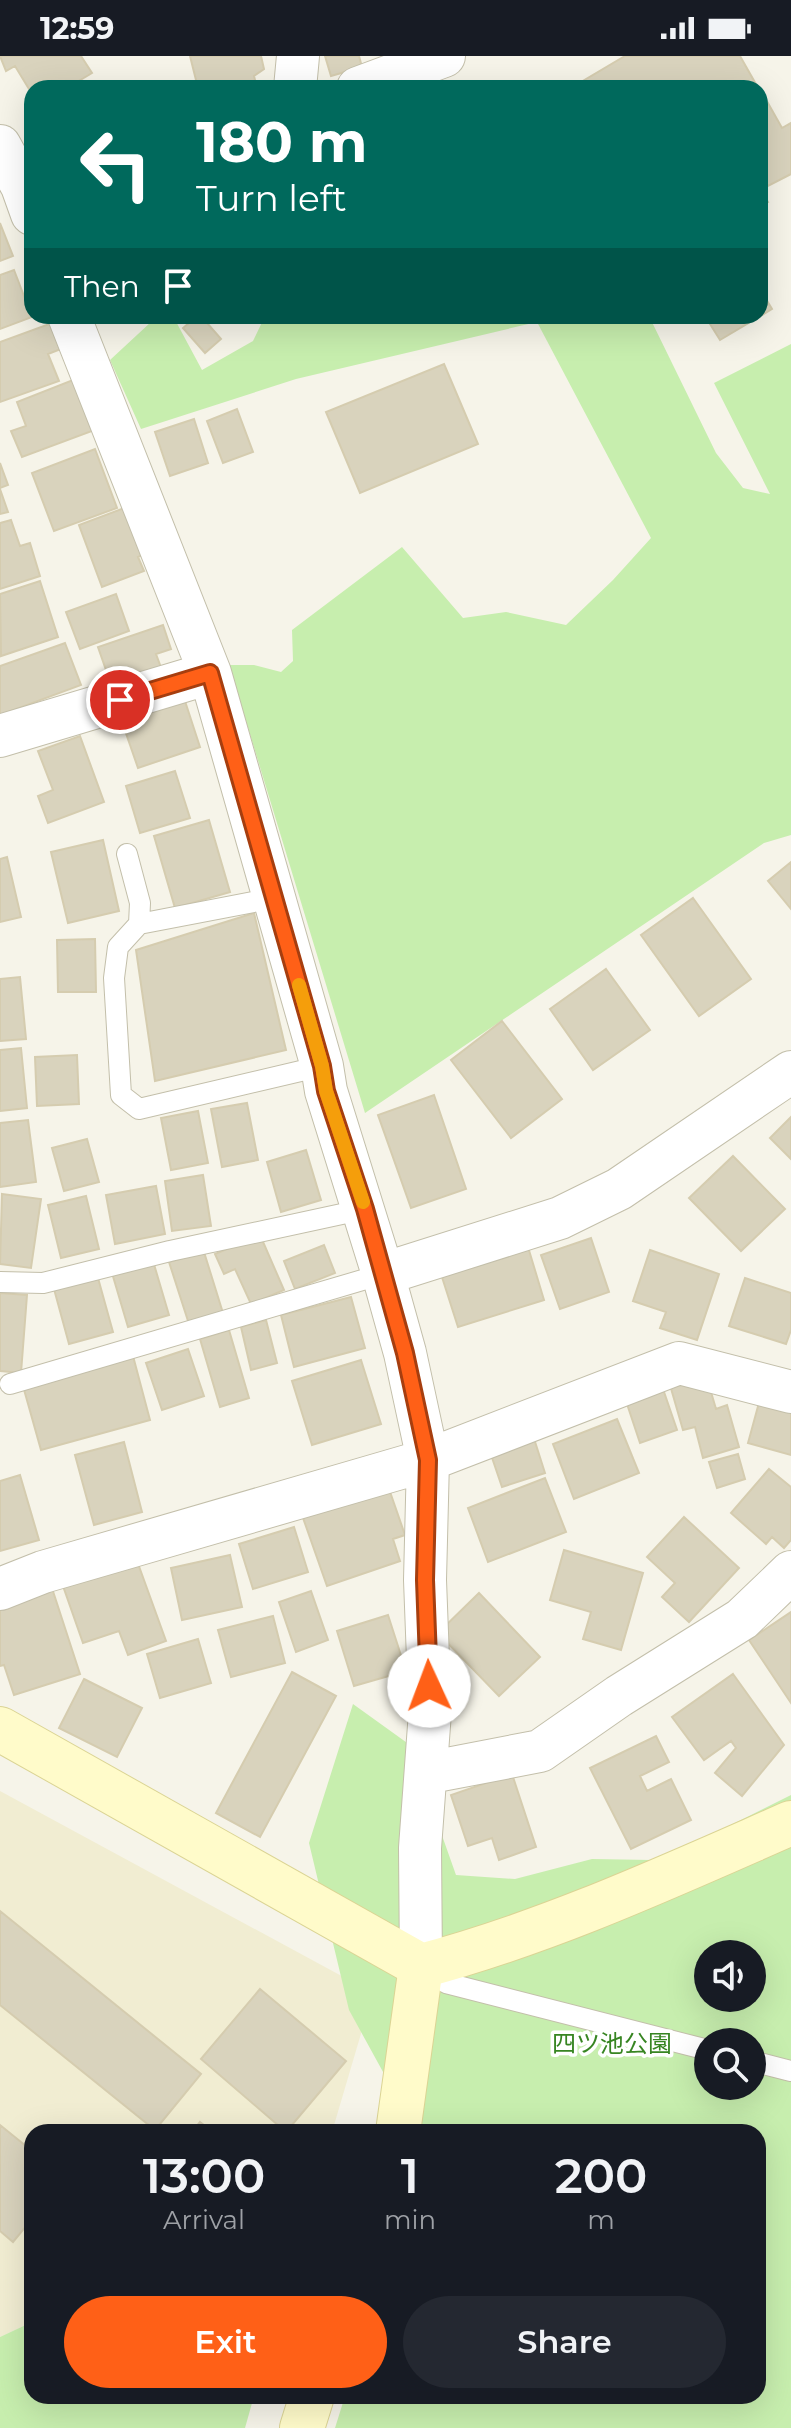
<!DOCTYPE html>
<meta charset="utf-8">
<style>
body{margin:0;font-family:Montserrat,"Noto Sans JP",sans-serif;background:#242831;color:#f1f3f6;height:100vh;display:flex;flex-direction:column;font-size:30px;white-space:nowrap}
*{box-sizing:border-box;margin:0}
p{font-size:26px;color:#9ea1a6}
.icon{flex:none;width:44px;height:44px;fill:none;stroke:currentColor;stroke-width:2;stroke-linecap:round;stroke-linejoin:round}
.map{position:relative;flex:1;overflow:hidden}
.panel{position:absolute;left:24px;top:2068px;width:742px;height:280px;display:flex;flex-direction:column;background:#171b24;border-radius:24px;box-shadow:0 8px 32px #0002}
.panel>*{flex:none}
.hud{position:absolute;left:24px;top:24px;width:744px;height:244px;border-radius:24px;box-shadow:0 8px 32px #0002;background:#00695c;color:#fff;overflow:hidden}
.controls{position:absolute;left:694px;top:1884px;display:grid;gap:16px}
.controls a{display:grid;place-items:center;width:72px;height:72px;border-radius:50%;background:#171b24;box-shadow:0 8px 32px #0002;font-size:40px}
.pin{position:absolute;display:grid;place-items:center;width:68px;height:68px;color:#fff;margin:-34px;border:4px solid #fff;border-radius:50%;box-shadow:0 2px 8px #0007}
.me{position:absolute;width:88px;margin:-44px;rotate:358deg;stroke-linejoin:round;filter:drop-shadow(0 0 6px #0008)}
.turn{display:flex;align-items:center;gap:28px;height:168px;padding:0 40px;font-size:36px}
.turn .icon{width:104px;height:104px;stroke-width:2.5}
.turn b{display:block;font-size:56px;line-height:68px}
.then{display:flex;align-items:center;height:76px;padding:0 40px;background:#0003;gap:16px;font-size:30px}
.eta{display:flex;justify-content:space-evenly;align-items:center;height:136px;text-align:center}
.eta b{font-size:48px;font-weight:600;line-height:56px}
.action{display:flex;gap:16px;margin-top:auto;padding:16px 40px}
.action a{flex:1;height:92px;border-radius:48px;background:#ff6017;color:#fff;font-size:32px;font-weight:600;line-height:92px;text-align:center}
.action a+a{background:#242831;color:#f1f3f6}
.status{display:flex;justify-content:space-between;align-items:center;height:56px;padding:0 40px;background:#171b24;direction:ltr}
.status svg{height:22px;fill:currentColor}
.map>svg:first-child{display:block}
.education{fill:#f1edd2}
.green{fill:#c7eeae;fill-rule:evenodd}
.building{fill:#d9d3bd;stroke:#d5ccaf;stroke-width:2}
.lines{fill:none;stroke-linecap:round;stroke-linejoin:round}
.lane-casing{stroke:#c3bfaa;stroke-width:22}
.street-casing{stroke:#c3bfaa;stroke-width:44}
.secondary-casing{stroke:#dbd494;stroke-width:46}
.lane{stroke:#fff;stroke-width:20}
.street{stroke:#fff;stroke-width:42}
.secondary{stroke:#fffbca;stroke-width:44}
.route-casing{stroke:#a63e0f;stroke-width:20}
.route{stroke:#ff6017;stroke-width:14}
.slow{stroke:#f59e0b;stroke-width:14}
.labels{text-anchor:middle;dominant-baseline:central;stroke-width:7;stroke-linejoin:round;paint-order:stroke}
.park-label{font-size:24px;fill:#378522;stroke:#fff}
</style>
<div class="status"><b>12:59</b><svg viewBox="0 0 49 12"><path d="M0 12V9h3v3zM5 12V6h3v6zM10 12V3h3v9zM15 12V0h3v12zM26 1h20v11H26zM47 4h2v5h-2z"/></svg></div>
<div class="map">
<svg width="791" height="2372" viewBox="0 0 791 2372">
<rect width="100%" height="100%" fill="#f6f4e9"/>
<path class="education" d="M0 1735 373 1937 332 2076H32V2266L0 2281Z"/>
<path class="green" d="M167 260H173L202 314 253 285 265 260H649L716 397 743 432 770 438 714 327 791 288V779L764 787 365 1057 229 609H254L281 616 293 605 292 574 402 491 463 562 506 556 566 569 613 524 651 482 537 266 296 323 141 373 110 304 151 266Z
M353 1648 410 1689 456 1819 515 1823 592 1803 652 1804 723 1773 791 1739V2372H335L345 2340H758V2076H416L349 1954 309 1787ZM708 1898H752V1942H708ZM708 1986H752V2030H708Z
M32 2266V2340H254L245 2372H0V2281Z"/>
<path class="building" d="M0 0H81L92 17 67 32H32V38L15 10 6 15Z
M190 0H261L264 13 254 20 257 32H198Z
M325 0H359L362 11 331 20Z
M625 0H740L757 30 754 32H571Z
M764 40 782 72 791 67V118L768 130 760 116V42Z
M760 133 768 146 760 150Z
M0 167 13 200 0 205Z
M14 214 32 261 0 273V219Z
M760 233 772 253 720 284 705 260H760Z
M197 260H201L221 283 205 297 183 272Z
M52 267 61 293 48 298 59 325 0 346V286Z
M444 308 478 388 360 437 326 356Z
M73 324 92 375 22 401 11 375 26 370 17 346Z
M237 353 253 396 223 407 207 365Z
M194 363 208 407 170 420 155 376Z
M95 393 117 452 54 475 32 417Z
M0 407 8 429 0 432Z
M0 433 8 456 0 458Z
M127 451 145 498 138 501 144 515 102 531 79 469Z
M11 464 20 490 30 487 40 520 0 533V467Z
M40 525 58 581 1 600 0 538Z
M116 538 129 575 80 593 66 556Z
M163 569 171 593 156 598 163 617 113 634 98 591Z
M65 587 81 629 0 659V610Z
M184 642 200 691 138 712 121 663Z
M80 680 104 746 48 767 38 740 53 734 38 695Z
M175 715 190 762 140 777 126 730Z
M209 764 230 836 175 852 154 780Z
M103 784 119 855 68 867 51 796Z
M7 801 21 861 0 866V803Z
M791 806V853L768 825Z
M693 842 751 923 699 960 641 879Z
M254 857 286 994 155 1025 136 894Z
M95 883 96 936H58L57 884Z
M606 913 650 974 593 1014 550 953Z
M20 921 26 983 0 985V923Z
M502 965 562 1043 511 1082 451 1004Z
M21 992 27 1052 0 1055V994Z
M77 999 79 1048 37 1050 35 1001Z
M434 1039 466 1133 411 1152 378 1059Z
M247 1047 258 1104 222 1111 211 1053Z
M198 1055 208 1107 171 1114 161 1062Z
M791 1061V1103L770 1082Z
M28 1064 36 1126 0 1131V1067Z
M87 1083 99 1126 64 1135 52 1092Z
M306 1094 321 1144 281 1156 267 1106Z
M733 1100 785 1153 741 1195 689 1142Z
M203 1119 211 1170 172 1175 165 1125Z
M156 1130 165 1178 115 1188 106 1139Z
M2 1138 41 1143 31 1212 0 1208Z
M86 1140 99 1193 61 1202 48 1149Z
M260 1179 284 1234 251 1248 235 1213 224 1218 215 1198Z
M591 1182 609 1236 560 1253 541 1199Z
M324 1189 335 1217 295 1233 284 1205Z
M528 1191 544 1244 458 1271 441 1218Z
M650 1194 719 1218 697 1284 660 1272 666 1256 633 1245Z
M204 1196 223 1257 189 1268 169 1206Z
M153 1205 169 1259 128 1271 112 1217Z
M98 1222 113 1276 69 1288 54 1233Z
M745 1222 791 1237V1274L786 1288 729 1270Z
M0 1237 27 1239 21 1317 0 1315Z
M351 1241 365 1292 294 1311 281 1259Z
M266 1264 277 1307 251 1314 241 1271Z
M229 1274 249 1342 220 1351 200 1283Z
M188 1293 204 1340 162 1354 146 1307Z
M133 1300 150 1364 41 1394 23 1330Z
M361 1304 381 1368 312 1389 292 1325Z
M706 1319 716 1353 727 1349 739 1391 703 1402 695 1371 683 1374 670 1329Z
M663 1333 677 1374 640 1387 626 1345Z
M760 1343 791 1352V1399L748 1387Z
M617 1363 639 1417 574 1443 553 1388Z
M530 1370 545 1417 502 1431 486 1384Z
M124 1386 142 1456 94 1469 75 1399Z
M738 1398 745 1423 717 1432 709 1406Z
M769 1413 791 1431V1484L784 1492 772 1481 766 1488 731 1457Z
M20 1419 39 1484 0 1495V1425Z
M545 1422 566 1476 488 1506 468 1452Z
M388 1430 405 1479 393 1483 400 1505 327 1530 302 1459Z
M684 1461 739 1512 689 1566 662 1541 675 1527 647 1501Z
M294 1471 308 1516 253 1533 239 1488Z
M564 1494 643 1517 621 1594 583 1583 591 1556 550 1544Z
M230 1499 242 1551 182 1564 171 1512Z
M136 1502 166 1585 128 1599 119 1575 83 1587 62 1527Z
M49 1523 80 1618 14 1639 4 1609 0 1610V1539Z
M311 1535 328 1584 296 1596 279 1546Z
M479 1537 540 1601 499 1640 438 1577Z
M791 1556V1647L749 1584Z
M388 1559 406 1615 354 1630 337 1575Z
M273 1560 285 1607 231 1621 218 1574Z
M198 1583 211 1627 160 1642 147 1598Z
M292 1616 336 1640 260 1781 216 1757Z
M733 1618 784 1689 742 1740 715 1717 736 1692 731 1685 704 1704 672 1661Z
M84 1623 142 1652 117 1701 59 1672Z
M656 1680 669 1706 640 1720 647 1735 671 1723 691 1764 631 1793 590 1712Z
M512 1718 536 1791 499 1804 492 1782 468 1790 451 1739Z
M0 1855 201 2018 155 2074 0 1949Z
M260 1933 346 2005 286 2076 201 2003Z
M200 2066 213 2076H192Z
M0 2069 32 2095V2163L13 2186 0 2175Z"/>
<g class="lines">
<defs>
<path id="lane" d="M127 798 140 847 139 868 118 891 114 922 121 1039 139 1053 322 1010
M139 868 274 842
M0 1226 43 1227 170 1195 365 1153
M10 1328 383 1218
M446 1927 708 1994
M752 2005 791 2015"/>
<path id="street" d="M295 32 298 0
M358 32 444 0
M0 90 22 130 32 158
M69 260 210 617 322 1010 326 1035 383 1218 405 1297 428 1404 425 1524 430 1656 420 1792 421 1910
M0 680 210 617
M383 1218 560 1162 619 1133 791 1016
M0 1533 43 1516 428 1404 679 1307 791 1336
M426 1717 540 1695 619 1640 742 1563 791 1516"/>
<path id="secondary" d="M0 1673 421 1910C549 1876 670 1820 791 1767
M398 2076 421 1910
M302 2372 312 2340"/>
</defs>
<use href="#lane" class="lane-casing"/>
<use href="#street" class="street-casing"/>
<use href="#secondary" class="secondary-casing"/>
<use href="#lane" class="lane"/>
<use href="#street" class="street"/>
<use href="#secondary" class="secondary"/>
</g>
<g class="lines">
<defs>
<path id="route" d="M120 644 210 617 322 1010 326 1035 365 1153 405 1297 428 1404 425 1524 429 1630"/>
</defs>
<use href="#route" class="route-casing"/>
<use href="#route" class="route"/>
<path class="slow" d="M299 929 322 1010 326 1035 363 1146"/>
</g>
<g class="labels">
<g class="park-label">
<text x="612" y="1987">四ツ池公園</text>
</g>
</g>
</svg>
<div class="controls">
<a><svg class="icon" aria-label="sound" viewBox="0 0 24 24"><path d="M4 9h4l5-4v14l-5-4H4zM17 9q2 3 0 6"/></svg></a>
<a><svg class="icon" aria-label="search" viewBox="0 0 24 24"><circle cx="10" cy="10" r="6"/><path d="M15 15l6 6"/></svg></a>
</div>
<div class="pin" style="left:120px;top:644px;background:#d93025"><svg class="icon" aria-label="arrive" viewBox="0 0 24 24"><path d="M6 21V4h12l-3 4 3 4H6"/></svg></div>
<svg class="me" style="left:429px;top:1630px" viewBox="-20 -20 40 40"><circle r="19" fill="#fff"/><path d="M0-13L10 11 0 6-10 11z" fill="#ff6017"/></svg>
<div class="hud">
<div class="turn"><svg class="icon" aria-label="left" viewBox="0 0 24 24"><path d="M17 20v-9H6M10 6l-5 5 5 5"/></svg><div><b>180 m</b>Turn left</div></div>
<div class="then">Then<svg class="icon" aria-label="arrive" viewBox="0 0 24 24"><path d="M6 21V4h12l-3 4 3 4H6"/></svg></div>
</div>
<section class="panel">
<div class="eta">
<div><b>13:00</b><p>Arrival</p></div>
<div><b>1</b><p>min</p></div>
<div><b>200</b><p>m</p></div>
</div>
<div class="action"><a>Exit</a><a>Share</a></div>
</section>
</div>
